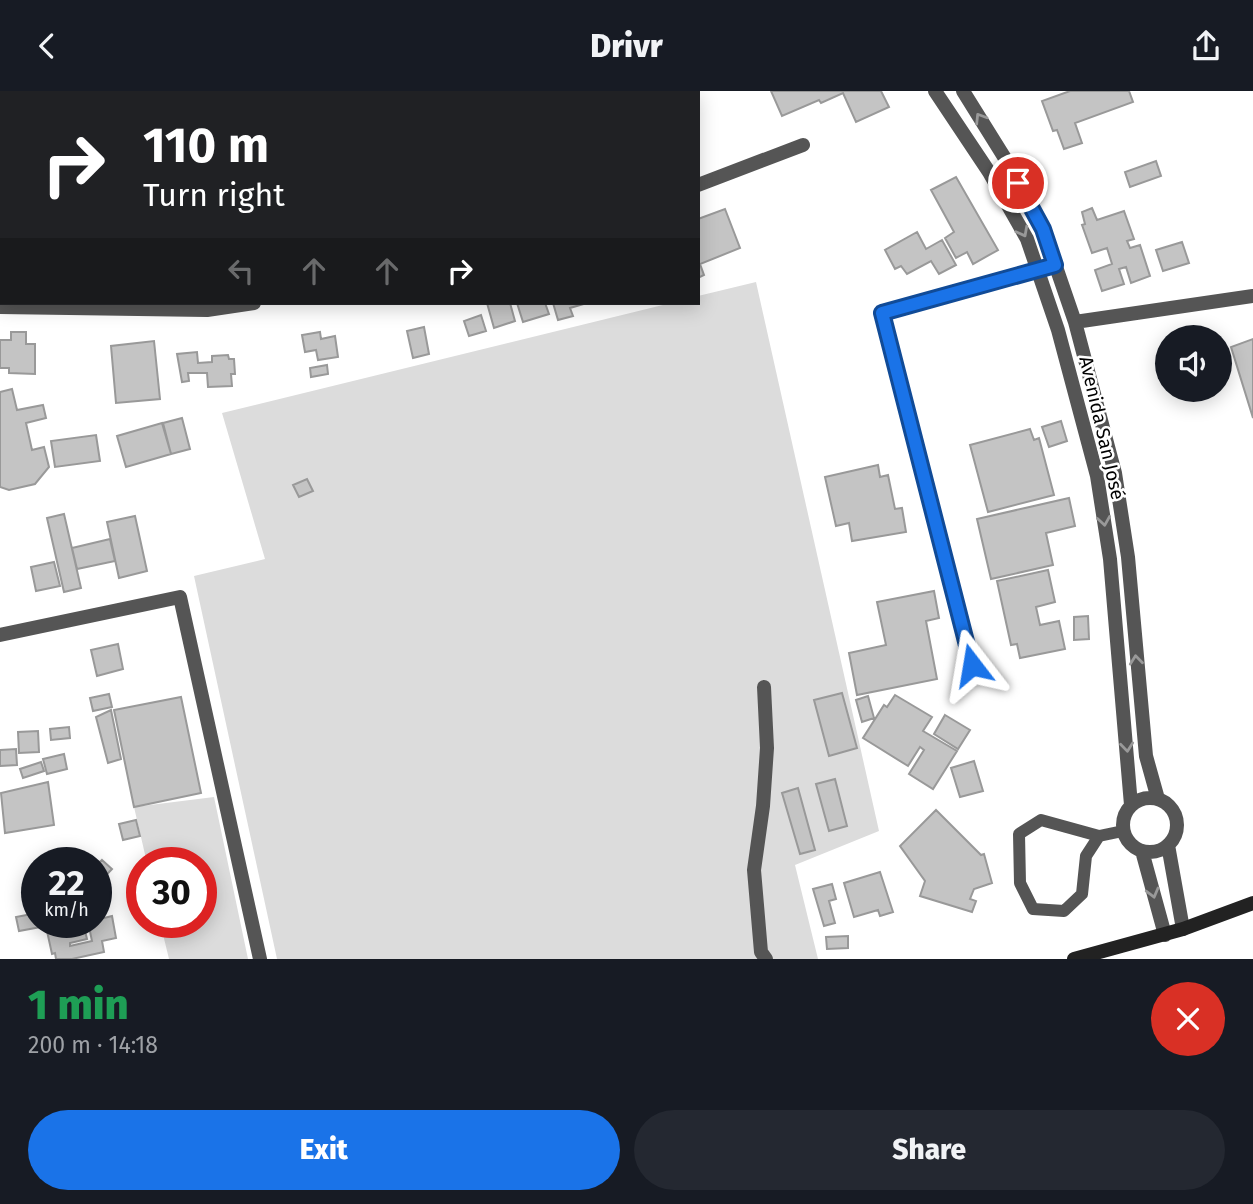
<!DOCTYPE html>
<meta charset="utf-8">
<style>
body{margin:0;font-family:"Fira Sans",sans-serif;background:#242831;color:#f1f3f6;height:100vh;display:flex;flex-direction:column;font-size:26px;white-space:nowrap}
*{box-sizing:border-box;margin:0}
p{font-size:23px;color:#9ea1a6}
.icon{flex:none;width:38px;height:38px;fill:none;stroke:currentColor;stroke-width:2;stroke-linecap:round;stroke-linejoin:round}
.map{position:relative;height:868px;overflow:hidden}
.panel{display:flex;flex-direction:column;background:#171b24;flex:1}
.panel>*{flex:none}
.banner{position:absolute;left:0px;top:0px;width:700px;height:214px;box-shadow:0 4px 18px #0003;background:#202124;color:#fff;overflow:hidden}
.buttons{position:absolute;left:1155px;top:234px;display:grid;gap:14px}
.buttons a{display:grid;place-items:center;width:77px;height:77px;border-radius:50%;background:#171b24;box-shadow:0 4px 18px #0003;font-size:35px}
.speed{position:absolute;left:21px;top:756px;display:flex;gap:14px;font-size:35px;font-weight:700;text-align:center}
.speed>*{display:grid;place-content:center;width:91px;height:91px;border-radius:50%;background:#171b24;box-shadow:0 4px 18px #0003;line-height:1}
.speed small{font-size:18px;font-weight:400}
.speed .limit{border:10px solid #d22;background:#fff;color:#111}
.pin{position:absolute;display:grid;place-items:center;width:60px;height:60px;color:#fff;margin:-30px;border:4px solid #fff;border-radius:50%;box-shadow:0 2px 7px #0007}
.me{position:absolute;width:77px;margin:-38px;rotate:346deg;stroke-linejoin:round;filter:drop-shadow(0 0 5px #0008)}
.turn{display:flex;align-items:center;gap:24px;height:147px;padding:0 28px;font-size:32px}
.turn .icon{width:91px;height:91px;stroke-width:2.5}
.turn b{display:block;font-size:49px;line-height:60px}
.lanes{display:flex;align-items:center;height:66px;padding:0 28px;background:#0003;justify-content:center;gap:35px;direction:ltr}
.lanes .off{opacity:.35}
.round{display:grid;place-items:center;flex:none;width:74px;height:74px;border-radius:37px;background:#242831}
.headline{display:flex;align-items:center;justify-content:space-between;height:119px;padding:0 28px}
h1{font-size:42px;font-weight:800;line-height:52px;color:#1e9e55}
.button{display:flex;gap:14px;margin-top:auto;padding:14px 28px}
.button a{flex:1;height:80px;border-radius:42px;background:#1a73e8;color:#fff;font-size:28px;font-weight:800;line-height:80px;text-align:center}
.button a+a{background:#242831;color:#f1f3f6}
header{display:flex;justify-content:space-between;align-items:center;height:91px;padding:0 28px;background:#171b24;font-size:32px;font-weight:800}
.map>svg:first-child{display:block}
.green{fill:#dcdcdc}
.building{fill:#c4c4c4;stroke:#999;stroke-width:2}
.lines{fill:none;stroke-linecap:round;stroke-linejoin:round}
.lane{stroke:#555;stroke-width:12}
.street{stroke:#555;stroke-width:14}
.secondary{stroke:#222;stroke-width:14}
.oneway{stroke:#999}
.route-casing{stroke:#114b97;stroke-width:18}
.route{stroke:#1a73e8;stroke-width:12}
.labels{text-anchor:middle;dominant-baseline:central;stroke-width:5;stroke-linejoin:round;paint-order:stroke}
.street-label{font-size:19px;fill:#000;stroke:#fff}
</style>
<header><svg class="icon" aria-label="back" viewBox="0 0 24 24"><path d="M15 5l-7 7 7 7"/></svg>Drivr<svg class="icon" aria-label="share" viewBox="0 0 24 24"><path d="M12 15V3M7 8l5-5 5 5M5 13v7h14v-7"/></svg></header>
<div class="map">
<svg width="1253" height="868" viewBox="0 0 1253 868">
<rect width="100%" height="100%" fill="#fff"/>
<path class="green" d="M756 191 879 740 795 774 818 868H277L194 485 265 468 222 322 671 212H698V205Z
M214 706 248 868H169L160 831H201V772H147L134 716Z"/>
<path class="building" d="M771 0H881L889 16 856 31 843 2 821 12 819 9 782 25Z
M1070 0H1129L1133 11 1075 32 1082 52 1064 58 1057 39 1053 40 1042 10Z
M1156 70 1161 85 1130 96 1125 81Z
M956 86 998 159 973 173 967 161 956 167 945 147 954 141 931 99Z
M1092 117 1097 129 1124 120 1134 148 1127 150 1130 157 1140 154 1150 185 1131 192 1126 176 1119 178 1124 193 1102 200 1095 179 1112 173 1107 157 1092 162 1082 134 1085 133 1082 121Z
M725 118 740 157 700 173 704 184 698 187V128Z
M917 141 926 158 942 149 956 174 939 183 931 170 907 183 901 175 895 178 885 159Z
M1182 151 1189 172 1163 180 1156 159Z
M487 212H510L515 230 494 237Z
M517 212H545L549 223 523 231Z
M553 212H587L570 217 573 225 558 229Z
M481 224 486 240 469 245 464 230Z
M424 236 429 263 413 267 407 240Z
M11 241H26V253H35V283L9 282V277H0V249H11Z
M320 241 321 248 335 245 338 266 318 269 316 259 305 261 302 244Z
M1253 248V327L1231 256Z
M154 250 160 308 116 312 111 255Z
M197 261 198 272 212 271V265L228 264 229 268H234L235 283H231L232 295 208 296 207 282H188L189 290 182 291 177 263Z
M327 274 328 283 311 286 310 277Z
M12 298 17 319 43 314 46 327 26 332 32 359 44 356 49 376 35 393 9 399 0 396V301Z
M182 327 190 358 171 363 163 332Z
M1061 330 1067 350 1049 356 1042 336Z
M162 332 171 363 126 376 117 345Z
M1030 338 1034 349 1039 347 1054 404 988 421 970 354Z
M96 344 100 370 55 376 51 350Z
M878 374 880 386 888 384 895 418 902 417 906 441 852 450 849 432 836 435 825 386Z
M307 388 313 400 299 406 293 394Z
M1069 407 1075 435 1046 442 1053 474 991 488 977 428Z
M64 423 81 497 64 501 47 427Z
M135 425 147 480 119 487 107 431Z
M110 448 115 470 77 478 72 457Z
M54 471 60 495 36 500 31 476Z
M1048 479 1055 511 1036 516 1040 534 1059 530 1065 558 1020 567 1017 553 1011 554 997 490Z
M934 500 939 527 926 530 937 588 857 604 849 562 886 554 877 511Z
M1088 525 1089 548 1074 549V526Z
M118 553 123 578 97 585 91 559Z
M842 602 857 657 829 665 814 609Z
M109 603 112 616 93 620 90 607Z
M895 604 932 626 923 640 957 660 933 698 909 683 924 659 920 656 908 675 863 647 884 614 887 616Z
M868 605 874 627 862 631 856 609Z
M181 606 201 702 134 716 114 619Z
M111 619 121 668 108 672 96 626Z
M945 624 970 639 958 658 934 643Z
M69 636 70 647 51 649 50 638Z
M38 640 39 661 19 662 18 641Z
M16 658 17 674 0 675V659Z
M64 663 67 678 47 683 43 668Z
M974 670 983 700 960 706 951 677Z
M41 671 44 680 23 687 20 678Z
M835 688 847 735 829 740 816 693Z
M48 691 54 734 5 742 1 702Z
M798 697 815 759 800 763 782 702Z
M936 719 981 764 984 763 992 792 974 798 970 808 976 810 972 821 920 805 925 790 900 755Z
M136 729 140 745 123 749 119 733Z
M102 769 112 778 96 795V775Z
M880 781 893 821 880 825 878 819 854 826 844 792Z
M832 793 836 808 829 810 835 832 824 835 813 798Z
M37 822V831H40L41 836 19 840 16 826Z
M112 825 116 847 102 850 104 861 72 868H56L55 862 52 863 45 831H65L67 839 84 836 87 848 70 852V855L92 850 88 831Z
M848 845V857L827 858 826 846Z"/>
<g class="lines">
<path class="lane" d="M1099 745 1086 765 1082 803 1064 820 1033 818 1020 792 1019 743 1041 729 1099 745 1123 740"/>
<path class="street" d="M935 0 989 81 1027 148 1058 239 1097 385 1110 468 1131 714
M963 0 1006 69 1043 138 1075 231 1115 382 1128 466 1146 665 1158 708
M376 2 383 0
M473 2 480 0
M0 28H2
M0 53H2
M698 94 803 54
M0 216 207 219 254 212
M1075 231 1253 205
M0 544 180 506 260 868
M972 574 882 222 1047 177
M764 596 767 657 763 715 754 779 761 861 766 868
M1123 734a27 27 0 1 1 54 0a27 27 0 1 1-54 0Z
M1168 754 1183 838
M1142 760 1165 844"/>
<path class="secondary" d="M1074 868 1183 838 1253 812"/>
</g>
<defs><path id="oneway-chevron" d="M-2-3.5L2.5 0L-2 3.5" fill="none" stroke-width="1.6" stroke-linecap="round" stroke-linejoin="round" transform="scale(1.75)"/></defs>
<g class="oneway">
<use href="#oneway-chevron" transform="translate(980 27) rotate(-122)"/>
<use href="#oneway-chevron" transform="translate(1023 141) rotate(62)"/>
<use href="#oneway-chevron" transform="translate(1104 430) rotate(81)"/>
<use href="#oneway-chevron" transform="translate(1136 569) rotate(-96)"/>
<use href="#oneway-chevron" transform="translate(1127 656) rotate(84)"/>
<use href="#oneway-chevron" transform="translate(1153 802) rotate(75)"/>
</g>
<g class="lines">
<defs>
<path id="route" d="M972 574 882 222 1055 174 1043 138 1018 92"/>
</defs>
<use href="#route" class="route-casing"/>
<use href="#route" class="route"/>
</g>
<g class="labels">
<g class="street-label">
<text transform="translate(1102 337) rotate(77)">Avenida San José</text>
</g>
</g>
</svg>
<div class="buttons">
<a><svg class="icon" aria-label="sound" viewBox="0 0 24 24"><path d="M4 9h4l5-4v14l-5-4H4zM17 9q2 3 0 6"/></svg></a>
</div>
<div class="speed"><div>22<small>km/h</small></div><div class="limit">30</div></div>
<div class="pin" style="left:1018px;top:92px;background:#d93025"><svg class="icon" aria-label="arrive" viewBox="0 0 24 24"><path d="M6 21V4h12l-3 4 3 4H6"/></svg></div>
<svg class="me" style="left:972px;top:574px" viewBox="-20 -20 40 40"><path d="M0-17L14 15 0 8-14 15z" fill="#1a73e8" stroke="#fff" stroke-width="4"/></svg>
<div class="banner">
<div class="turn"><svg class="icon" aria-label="right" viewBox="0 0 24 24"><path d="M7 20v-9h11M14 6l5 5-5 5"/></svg><div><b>110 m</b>Turn right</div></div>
<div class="lanes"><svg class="icon off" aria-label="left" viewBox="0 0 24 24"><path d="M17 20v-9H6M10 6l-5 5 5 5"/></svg><svg class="icon off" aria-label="ahead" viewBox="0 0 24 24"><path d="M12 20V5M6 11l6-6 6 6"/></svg><svg class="icon off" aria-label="ahead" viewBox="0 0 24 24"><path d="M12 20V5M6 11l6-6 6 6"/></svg><svg class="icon" aria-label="right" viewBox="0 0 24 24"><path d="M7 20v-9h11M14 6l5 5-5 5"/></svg></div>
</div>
</div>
<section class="panel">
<div class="headline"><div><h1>1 min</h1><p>200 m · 14:18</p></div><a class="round" style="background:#d93025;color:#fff"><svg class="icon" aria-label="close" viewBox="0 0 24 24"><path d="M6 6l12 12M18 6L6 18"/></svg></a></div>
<div class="button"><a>Exit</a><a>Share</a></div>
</section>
